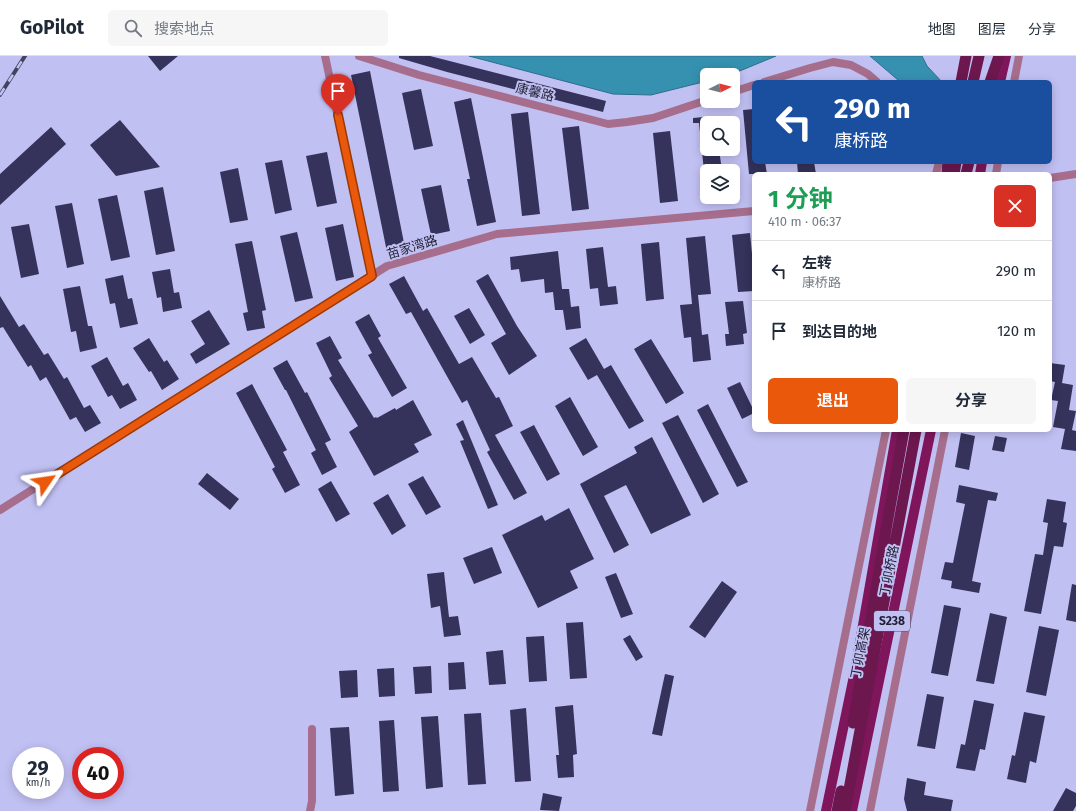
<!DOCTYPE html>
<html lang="zh">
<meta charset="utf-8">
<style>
body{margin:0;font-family:"Fira Sans","Noto Sans SC",sans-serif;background:#f6f6f7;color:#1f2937;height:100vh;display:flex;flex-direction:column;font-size:15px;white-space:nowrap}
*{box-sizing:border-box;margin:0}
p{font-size:13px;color:#747a83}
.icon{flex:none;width:22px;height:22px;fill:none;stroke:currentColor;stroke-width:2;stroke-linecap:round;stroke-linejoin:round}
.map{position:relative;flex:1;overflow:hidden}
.drawer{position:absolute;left:752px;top:116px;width:300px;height:260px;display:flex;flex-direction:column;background:#fff;border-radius:6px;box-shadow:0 2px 10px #0003}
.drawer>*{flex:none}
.guide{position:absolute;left:752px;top:24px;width:300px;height:84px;border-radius:6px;box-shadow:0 2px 10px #0003;background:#1a4fa0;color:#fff;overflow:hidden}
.needle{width:26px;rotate:84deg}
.buttons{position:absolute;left:700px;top:12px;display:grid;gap:8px}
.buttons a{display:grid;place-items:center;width:40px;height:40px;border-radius:6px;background:#fff;box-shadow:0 2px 10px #0003;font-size:20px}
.speed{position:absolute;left:12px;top:691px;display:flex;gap:8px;font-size:20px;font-weight:700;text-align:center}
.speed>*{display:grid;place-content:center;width:52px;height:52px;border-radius:50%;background:#fff;box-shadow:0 2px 10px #0003;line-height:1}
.speed small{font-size:10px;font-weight:400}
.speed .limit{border:6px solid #d22;background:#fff;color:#111}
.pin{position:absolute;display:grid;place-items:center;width:34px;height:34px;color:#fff;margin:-41px -17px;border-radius:50% 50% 50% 0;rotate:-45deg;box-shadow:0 0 4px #0007}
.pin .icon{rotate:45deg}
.me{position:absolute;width:44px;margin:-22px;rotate:58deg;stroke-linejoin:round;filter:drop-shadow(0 0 3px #0008)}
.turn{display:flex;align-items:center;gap:14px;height:84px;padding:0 16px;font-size:18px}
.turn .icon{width:52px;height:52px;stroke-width:2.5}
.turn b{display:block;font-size:28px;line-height:34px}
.round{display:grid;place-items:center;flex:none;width:42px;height:42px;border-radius:6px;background:#f6f6f7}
.head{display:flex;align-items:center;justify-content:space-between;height:68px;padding:0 16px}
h1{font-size:24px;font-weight:700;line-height:30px;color:#1e9e55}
.action{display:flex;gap:8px;margin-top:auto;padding:8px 16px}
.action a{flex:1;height:46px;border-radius:6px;background:#ea580c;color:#fff;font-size:16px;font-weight:700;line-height:46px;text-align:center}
.action a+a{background:#f6f6f7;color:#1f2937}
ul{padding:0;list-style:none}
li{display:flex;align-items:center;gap:12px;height:60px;padding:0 16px;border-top:1px solid #e0e1e3}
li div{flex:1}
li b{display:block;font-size:15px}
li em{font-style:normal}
header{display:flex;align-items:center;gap:24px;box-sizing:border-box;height:56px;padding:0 20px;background:#fff;border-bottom:1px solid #e0e1e3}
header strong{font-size:19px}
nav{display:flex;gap:22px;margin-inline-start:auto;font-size:14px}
.search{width:280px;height:36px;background:#f6f6f7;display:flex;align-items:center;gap:10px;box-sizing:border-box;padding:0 14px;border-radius:6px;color:#747a83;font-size:15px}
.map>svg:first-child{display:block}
.water{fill:#3691b1;stroke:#2f6e8b}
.building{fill:#35325b}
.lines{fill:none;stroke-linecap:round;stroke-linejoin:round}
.minor{stroke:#a66e8c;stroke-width:8}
.tertiary{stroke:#a66e8c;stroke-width:8}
.primary{stroke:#7f165c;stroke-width:10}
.trunk{stroke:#6d174f;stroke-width:11}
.rail-casing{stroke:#44435e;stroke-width:4}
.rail{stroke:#c1c0f3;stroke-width:2.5;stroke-dasharray:8;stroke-linecap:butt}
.trunk-bridge{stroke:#6d174f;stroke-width:11}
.route-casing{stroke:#983908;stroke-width:10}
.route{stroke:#ea580c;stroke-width:7}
.labels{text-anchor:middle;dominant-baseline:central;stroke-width:4;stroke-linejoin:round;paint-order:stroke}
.shield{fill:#c1c0f3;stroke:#504f6b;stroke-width:1}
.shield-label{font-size:12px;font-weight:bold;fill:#1f1e31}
.street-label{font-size:13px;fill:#1f1e31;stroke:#c1c0f3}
</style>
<header>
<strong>GoPilot</strong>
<div class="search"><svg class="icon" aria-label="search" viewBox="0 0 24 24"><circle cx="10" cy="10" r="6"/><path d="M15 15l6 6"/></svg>搜索地点</div>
<nav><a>地图</a><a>图层</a><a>分享</a></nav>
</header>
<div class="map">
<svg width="1076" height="755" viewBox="0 0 1076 755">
<rect width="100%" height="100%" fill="#c1c0f3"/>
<path class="water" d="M469 0H776L730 19H707V25L651 39 613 38Z
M870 0H922L927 10 942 26H898V24Z"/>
<path class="building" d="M148 0H178L160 15Z
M399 0H430L606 45 603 56 447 16 399 2Z
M370 15 405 192 387 196 351 19Z
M421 33 433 90 414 94 402 37Z
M471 42 496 166 477 170 467 123H470L454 46Z
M754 53V106H765L767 118H749L743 54Z
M528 56 540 158 522 160 511 58Z
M715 60 716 67H707V93H719L722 115H704L699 67H693V62Z
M120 64 160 111 116 120 90 89Z
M579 70 589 153 572 155 562 72Z
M51 71 66 88 0 149V118Z
M670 75 678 145 660 147 653 77Z
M327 96 337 147 317 151 306 100Z
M282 104 292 154 275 158 265 107Z
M797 106H814L816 118H798Z
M238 112 248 164 230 167 220 116Z
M441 129 450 175 431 179 421 133Z
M163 131 175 195 156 199 144 135Z
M117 139 130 201 111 205 98 143Z
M72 147 84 208 67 212 55 150Z
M29 168 39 218 21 222 11 171Z
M343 168 354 221 336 225 325 172Z
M297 176 313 242 295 246 280 180Z
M750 177 754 218V235L738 236 732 179Z
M705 180 711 238 698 239 702 279 708 278 711 304 693 306 691 281 684 282 680 249 692 248 686 182Z
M252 185 266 254 262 255 265 272 247 275 243 257 248 256 235 188Z
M659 186 664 243 646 245 641 188Z
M603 191 608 231 616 230 618 248 600 250 598 232 590 233 586 193Z
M558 195 562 233H569L571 251 579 250 581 272 566 274 563 254H555L553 236 545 237 544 223 521 226 519 213 511 214 510 201Z
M170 213 174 237 179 236 182 252 163 256 161 241 157 242 152 216Z
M488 218 517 270 537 300 509 319 491 287 506 278 476 225Z
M123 219 128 243 132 242 138 268 120 272 115 247 110 248 105 223Z
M404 220 423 255 427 252 459 308 472 301 496 342 499 341 513 370 495 379 527 437 514 444 487 396 490 394 467 344 462 347 411 256 406 258 389 228Z
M80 230 88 270H92L97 292 80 296 76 275 71 276 63 233Z
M0 240 19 271 24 268 44 299 48 297 64 323 67 321 84 352 90 349 101 367 85 376 76 361 70 364 46 321 40 325 31 309 28 311 3 271 0 272Z
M743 245 747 277 743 278 744 288 726 290 725 278H729L725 246Z
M469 252 485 279 470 288 454 260Z
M209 254 230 288 196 308 190 298 205 288 191 265Z
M369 258 381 280 378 282 407 332 392 341 368 299 372 297 355 266Z
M330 280 342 302 338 304 374 362 376 361 377 362 395 352 396 354 413 344 432 379 414 388 419 396 374 420 349 376 358 370 329 322 332 320 316 287Z
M149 282 164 306 167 304 179 323 162 334 151 315 149 316 133 292Z
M586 282 604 313 611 309 644 365 629 373 597 319 588 324 569 292Z
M651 283 684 337 666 348 634 293Z
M107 301 123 330 128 327 137 344 120 353 112 339 108 341 91 310Z
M287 304 305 337 307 336 331 384 325 387 337 411 322 419 311 397 316 394 286 334H285L273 312Z
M1050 307 1065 309 1062 327 1073 329 1069 354 1076 355 1072 374 1076 375V395L1061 393 1065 373 1053 371 1058 345 1051 344 1055 326 1050 325Z
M740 326 754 355V357L742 363 727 332Z
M252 328 287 394 283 396 300 429 285 437 272 413 275 411 236 337Z
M570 341 598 391 583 400 555 350Z
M708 348 748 426 737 431 697 354Z
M678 359 719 438 703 447 662 367Z
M463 364 498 449 488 453 460 385 464 384 456 368Z
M534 369 560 418 547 425 520 376Z
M961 377 975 380 969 414 955 411Z
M995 380 1007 382 1004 396 992 394Z
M652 381 691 459 651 478 626 429 604 440 629 489 614 497 580 428 637 397 634 391Z
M207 417 239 443 230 454 198 428Z
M423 420 441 451 426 459 408 428Z
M331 425 350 458 336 466 318 433Z
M959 429 998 437 996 445 988 444 972 525 981 527 979 537 951 532 952 525 941 523 945 506 953 507 965 448 956 446Z
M388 438 406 470 392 479 373 447Z
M1047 443 1066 446 1063 466 1067 467 1063 491 1054 490 1041 558 1024 555 1035 498 1043 499 1048 467 1043 466Z
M569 452 594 503 570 515 578 532 538 552 502 479 542 459 545 465Z
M492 491 502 517 474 528 463 502Z
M444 516 449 561 458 560 461 579 444 581 440 550 431 552 427 518Z
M616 517 633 558 621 562 605 521Z
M722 525 737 536 705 582 689 571Z
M1072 528 1076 529V566L1066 564Z
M944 549 961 552 948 620 931 617Z
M990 557 1007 561 994 628 976 625Z
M583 566 587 622 570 623 566 567Z
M1039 570 1059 574 1046 640 1026 636Z
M630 579 643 601 636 605 623 583Z
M544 580 547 625 529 626 526 581Z
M503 594 506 628 489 629 486 596Z
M464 606 466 633 449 634 448 607Z
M431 610 432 637 415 638 413 611Z
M394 612 395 640 379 641 377 613Z
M357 614 358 641 341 642 339 615Z
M665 618 674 620 662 680 652 678Z
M927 638 944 641 935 693 917 690Z
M974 644 994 648 985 694 980 693 975 715 956 712 961 688 965 689Z
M573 649 577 698 573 699 574 721 558 722 556 699H559L555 651Z
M526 652 531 725 515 726 510 654Z
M1024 656 1045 660 1036 707 1030 705 1026 727 1007 723 1012 699 1015 700Z
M481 657 486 728 468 729 464 658Z
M438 660 443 731 426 733 421 661Z
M394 664 399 735 383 736 379 665Z
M349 671 354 738 335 740 330 672Z
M907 722 926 726 924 739 953 744 951 755H907L904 743Z
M1066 732 1076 737V750L1073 755H1053Z
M543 737 562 741 559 755 540 754Z"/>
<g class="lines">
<path class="minor" d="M325 0 372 220
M359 0 419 19 608 68 627 66 653 62 707 44
M764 26 810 12 833 6 851 9 868 18 877 26
M1014 26 1019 0
M733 36 754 29
M936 118 939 106
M996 118 998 106
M310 755 312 745V673
M810 755 886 374
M870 755 945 374"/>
<path class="tertiary" d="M1050 122 1076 118
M0 454 387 210 497 178 754 155"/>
<path class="primary" d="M1000 26 1006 0
M980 118 982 106
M826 755 855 615 897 374
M852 755 931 374"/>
<path class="trunk" d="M961 26 966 0
M973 26 979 0
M990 26 999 0
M954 118 956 106
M966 118 969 106
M853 667 887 468 904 374
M837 755 841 735
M845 755 916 374"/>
<defs>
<path id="rail" d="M0 39 25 0"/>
</defs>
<use href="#rail" class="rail-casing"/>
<use href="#rail" class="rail"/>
<path class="trunk-bridge" d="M947 118 948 106"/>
</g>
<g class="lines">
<defs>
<path id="route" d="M45 426 372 220 338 59"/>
</defs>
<use href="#route" class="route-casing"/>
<use href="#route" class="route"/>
</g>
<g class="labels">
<rect class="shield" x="874" y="555" width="36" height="20" rx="3"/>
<g class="shield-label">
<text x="892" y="565">S238</text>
</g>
<g class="street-label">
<text transform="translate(535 36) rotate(14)">康馨路</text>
<text transform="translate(412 191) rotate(-17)">苗家湾路</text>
<text transform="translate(889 515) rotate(-79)">丁卯桥路</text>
<text transform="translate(860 597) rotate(-79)">丁卯高架</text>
</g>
</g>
</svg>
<div class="buttons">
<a><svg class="needle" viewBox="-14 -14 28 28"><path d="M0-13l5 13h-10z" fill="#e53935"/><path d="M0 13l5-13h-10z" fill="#747a83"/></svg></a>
<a><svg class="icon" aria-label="search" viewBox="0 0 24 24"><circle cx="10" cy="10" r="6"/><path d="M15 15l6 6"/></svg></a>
<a><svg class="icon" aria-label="layers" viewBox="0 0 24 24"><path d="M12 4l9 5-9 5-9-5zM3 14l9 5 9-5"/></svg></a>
</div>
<div class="speed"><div>29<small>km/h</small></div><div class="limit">40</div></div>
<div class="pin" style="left:338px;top:59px;background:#d93025"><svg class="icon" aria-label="arrive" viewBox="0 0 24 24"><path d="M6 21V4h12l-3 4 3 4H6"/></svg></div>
<svg class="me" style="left:45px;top:426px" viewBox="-20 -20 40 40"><path d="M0-17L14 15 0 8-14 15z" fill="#ea580c" stroke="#fff" stroke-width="4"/></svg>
<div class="guide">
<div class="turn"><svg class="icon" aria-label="left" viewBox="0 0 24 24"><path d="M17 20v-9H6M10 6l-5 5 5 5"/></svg><div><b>290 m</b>康桥路</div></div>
</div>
<section class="drawer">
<div class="head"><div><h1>1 分钟</h1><p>410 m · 06:37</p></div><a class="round" style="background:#d93025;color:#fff"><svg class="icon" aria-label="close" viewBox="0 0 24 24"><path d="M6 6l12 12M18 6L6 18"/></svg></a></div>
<ul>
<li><svg class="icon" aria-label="left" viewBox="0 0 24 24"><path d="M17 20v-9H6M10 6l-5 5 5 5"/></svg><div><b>左转</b><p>康桥路</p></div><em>290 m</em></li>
<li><svg class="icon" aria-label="arrive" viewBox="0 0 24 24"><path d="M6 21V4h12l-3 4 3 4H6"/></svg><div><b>到达目的地</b></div><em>120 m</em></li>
</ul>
<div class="action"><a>退出</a><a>分享</a></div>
</section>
</div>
